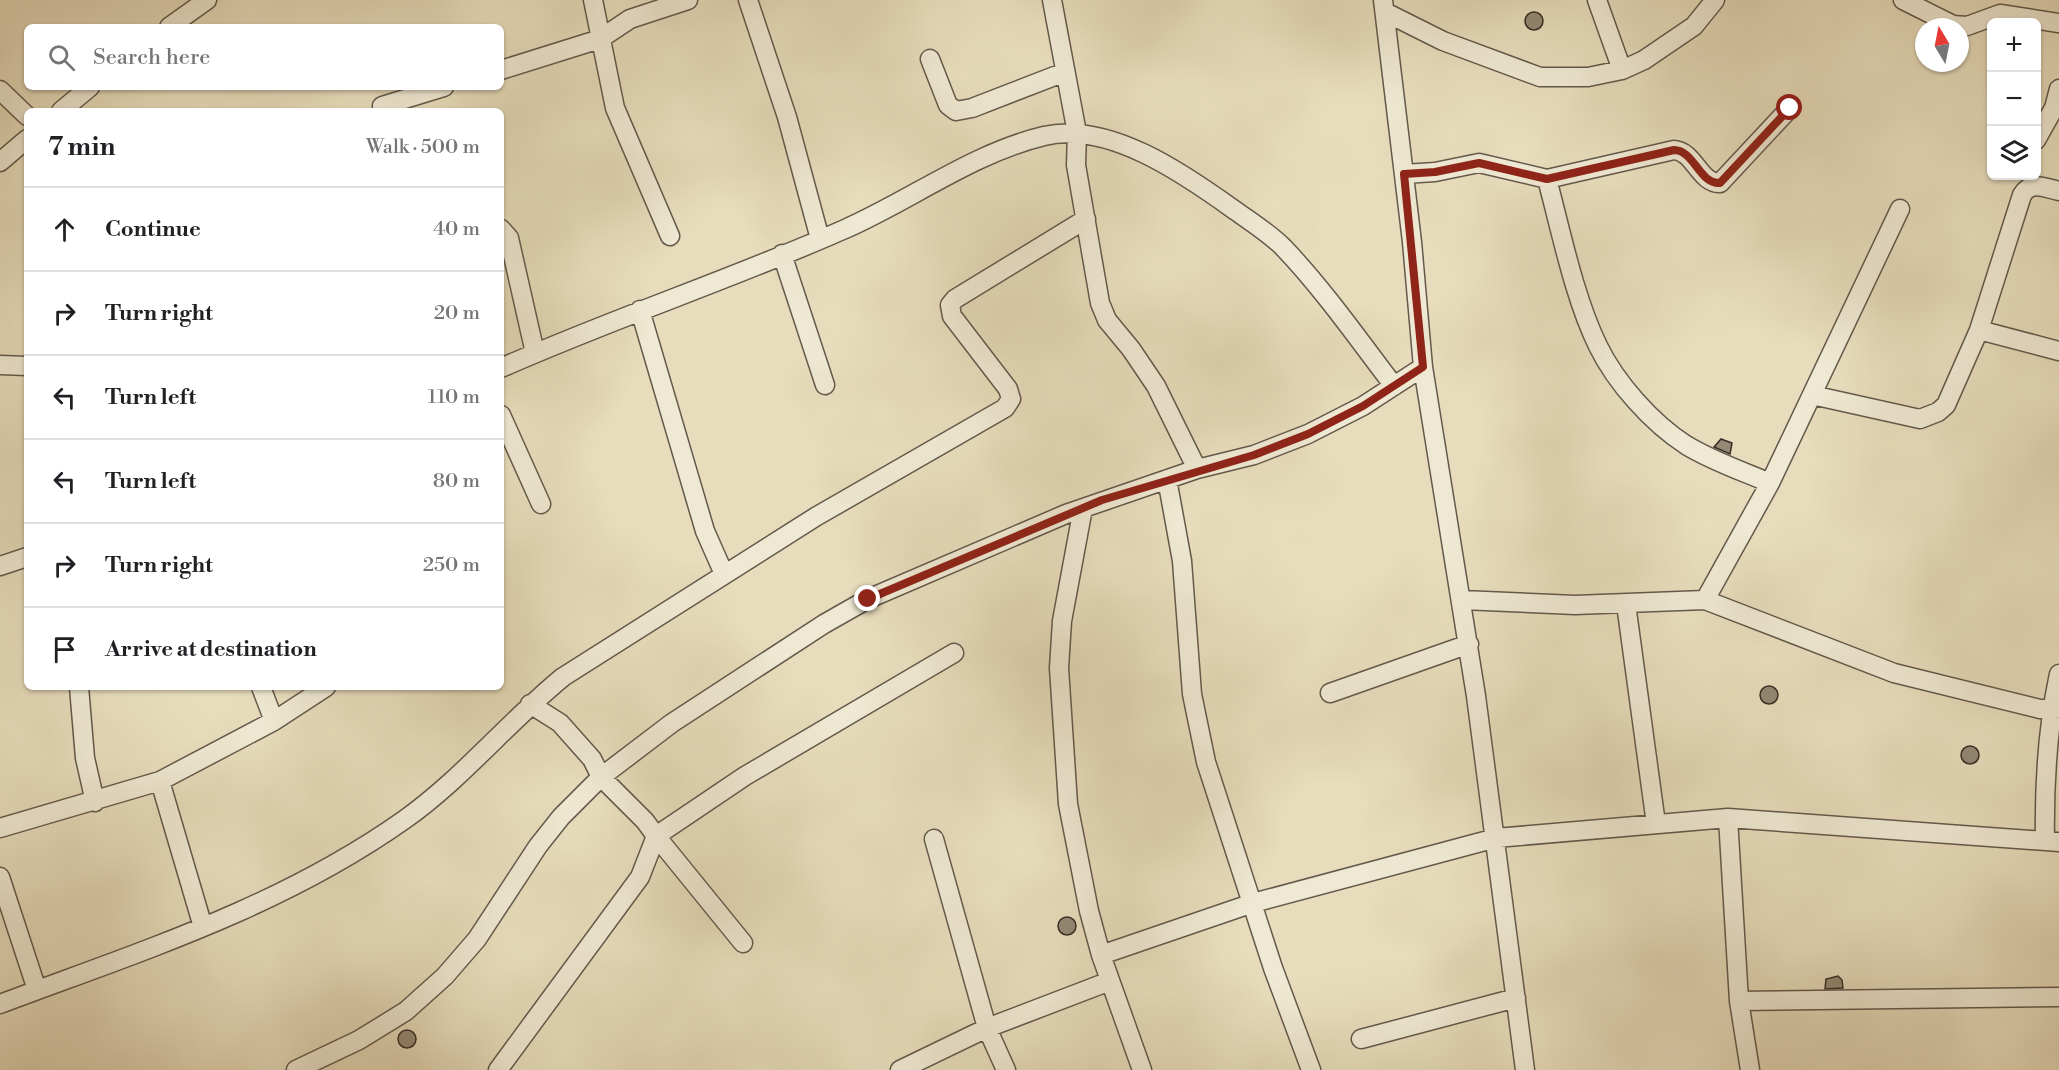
<!DOCTYPE html>
<html lang="en">
<head>
<meta charset="utf-8">
<style>
  :root { --surface:#fff; --page:#f6f6f6; --text:#202124; --muted:#757577; --line:#e0e0e0 }
  body { margin:0; font-family:"Libre Bodoni",serif; background:var(--page); color:var(--text) }
  .controls { position:absolute; right:18px; top:18px; display:grid; overflow:hidden; border-radius:9px; box-shadow:0 2px 4px #0004 }
  .controls button { width:54px; height:54px; display:grid; place-items:center; padding:0; border:0; border-bottom:2px solid var(--line); background:var(--surface); color:var(--text); font:30px sans-serif }
  .compass { position:absolute; left:1915px; top:18px; width:54px; height:54px; border-radius:50%; background:var(--surface); box-shadow:0 2px 4px #0004; rotate:350deg }
  .stop { position:absolute; width:18px; height:18px; margin:-14px; border:4px solid #8f2418; border-radius:50%; background:#fff }
  .stop.end { background:#8f2418; border-color:#fff; box-shadow:0 2px 6px #0008 }
  .list { margin:0; padding:0; list-style:none }
  h2 { display:flex; justify-content:space-between; align-items:center; height:78px; margin:0; padding:0 24px; font-size:26px }
  h2 small { font-size:20px; font-weight:400; color:var(--muted) }
  .list li { display:grid; grid-template-columns:39px 1fr auto; gap:18px; align-items:center; box-sizing:border-box; height:84px; padding:0 24px; border-top:2px solid var(--line) }
  .list b { display:block; font-size:22px; white-space:nowrap }
  .list em { font-size:20px; font-style:normal; color:var(--muted) }
  .icon { flex:none; width:33px; height:33px; fill:none; stroke:currentColor; stroke-width:2; stroke-linecap:round; stroke-linejoin:round }
  .map { position:relative; flex:none; width:2059px; height:1070px; overflow:hidden }
  .search { position:absolute; background:var(--surface); box-shadow:0 2px 4px #0004; left:24px; top:24px; width:480px; height:66px; display:flex; align-items:center; gap:15px; box-sizing:border-box; padding:0 21px; border-radius:9px; color:var(--muted); font-size:22px }
  .panel { position:absolute; background:var(--surface); box-shadow:0 2px 4px #0004; left:24px; top:108px; width:480px; height:582px; border-radius:9px }
  .map>svg:first-child { display:block }
  .building { fill:#938974; stroke:#382d26; stroke-width:1.5 }
  .lines { fill:none; stroke-linecap:round; stroke-linejoin:round }
  .minor-casing { stroke:#64594c; stroke-width:21 }
  .minor { stroke:#efe9d3; stroke-width:18 }
  .route { stroke:#8f2418; stroke-width:8 }
</style>
</head>
<body>
<div class="map">
<svg width="2059" height="1070" viewBox="0 0 2059 1070">
  <rect width="100%" height="100%" fill="#e7ddbc"/>
  <filter id="stains"><feTurbulence type="fractalNoise" baseFrequency=".00333" numOctaves="4"/><feColorMatrix values="0 0 0 0 .2 0 0 0 0 .09 0 0 0 0 .02 0 0 0 .5 -.17"/></filter>
  <radialGradient id="worn" r=".72"><stop offset=".6" stop-color="#630" stop-opacity="0"/><stop offset="1" stop-color="#630" stop-opacity=".3"/></radialGradient>
  <path class="building" d="M1525 21a9 9 0 1 1 18 0a9 9 0 1 1-18 0Z
    M1721,439L1732,443L1730,454L1714,447Z
    M1760 695a9 9 0 1 1 18 0a9 9 0 1 1-18 0Z
    M1961 755a9 9 0 1 1 18 0a9 9 0 1 1-18 0Z
    M1058 926a9 9 0 1 1 18 0a9 9 0 1 1-18 0Z
    M1838,976L1842,980L1843,988L1825,989L1826,979Z
    M398 1039a9 9 0 1 1 18 0a9 9 0 1 1-18 0Z"/>
  <g class="lines">
    <defs>
      <path id="minor" d="M593,0L615,108L670,236
        M748,0L787,117L820,239
        M1052,0L1077,133L1076,165L1100,303L1107,320L1131,349L1156,386L1197,469
        M1383,0L1412,242L1423,367L1476,696L1525,1070
        M1597,0L1622,70
        M1903,0L1953,25L1967,26L2000,14L2059,23
        M1385,12L1443,41L1540,77H1588L1622,70L1644,60L1694,26L1715,0
        M169,27L207,0
        M930,59L948,105L956,111L972,108L1065,72
        M501,70L600,39L630,19L688,0
        M0,90L27,116
        M382,106L444,87
        M61,111L90,87
        M2036,140L2054,108L2059,89
        M0,162L27,139
        M1404,174L1435,172L1479,163L1547,179L1674,150C1694,151 1700,184 1720,183L1790,108
        M1547,179C1561,231 1574,297 1598,346C1616,383 1652,423 1686,445C1712,461 1742,471 1770,483
        M501,229L509,238L535,353
        M782,254L825,385
        M640,310L705,531L724,574
        M1979,330L2022,195C2031,180 2045,188 2059,191
        M0,365L27,366
        M501,368C614,318 732,279 845,229C911,200 973,153 1044,136C1108,121 1183,173 1233,209C1250,221 1269,233 1283,247C1324,290 1358,339 1394,386
        M1812,395L1920,419L1938,412L1946,405L1979,330L2059,351
        M501,415L541,504
        M1167,479L1182,561L1192,694L1206,762L1273,968L1311,1070
        M1083,508L1062,621L1059,668L1068,804L1089,911L1101,955L1142,1070
        M0,566L27,557
        M1462,600L1575,605L1705,600L1894,673L2040,709L2059,708
        M1705,600L1770,483L1900,209
        M1626,604L1656,824
        M79,687L85,758L95,802
        M1330,693L1469,644
        M274,721L326,687
        M160,781L203,927
        M1728,818L1739,1001L1750,1070
        M0,828L160,781L274,721L261,687
        M934,839L987,1028L1006,1070
        M2045,841C2044,784 2047,730 2059,674
        M0,877L37,990
        M743,943L656,836L745,776L954,653
        M1101,955L1253,903L1496,838L1728,818L2059,842
        M1739,1001L2059,997
        M0,1004C141,951 279,908 404,820C462,779 508,722 563,677L817,516L1005,408L1011,399L1008,389L952,316L950,305L955,299L1086,219
        M1361,1039L1516,998
        M296,1070L359,1040L406,1011L445,976L477,939L538,846L561,817L601,777L672,723L824,624L868,599L1066,514L1197,469L1254,455L1308,434L1363,406L1423,367
        M498,1070L640,877L656,836L645,821L601,777L592,759L560,723L530,704
        M900,1070L987,1028L1110,981"/>
    </defs>
    <use href="#minor" class="minor-casing"/>
    <use href="#minor" class="minor"/>
  </g>
  <g class="lines">
    <path class="route" d="M868,599L1102,500L1254,455L1308,434L1363,406L1423,367L1404,174L1435,172L1479,163L1547,179L1674,150C1694,150 1700,185 1720,183L1790,108"/>
  </g>
  <rect width="100%" height="100%" filter="url(#stains)"/>
  <rect width="100%" height="100%" fill="url(#worn)"/>
</svg>
<div class="controls">
<button>+</button>
<button>−</button>
<button><svg class="icon" aria-label="layers" viewBox="0 0 24 24"><path d="M12 4l9 5-9 5-9-5zM3 14l9 5 9-5"/></svg></button>
</div>
<svg class="compass" viewBox="-18 -18 36 36"><path d="M0-13l5 13h-10z" fill="#e53935"/><path d="M0 13l5-13h-10z" fill="#757577"/></svg>
<div class="stop" style="left:1790px;top:108px"></div>
<div class="stop end" style="left:868px;top:599px"></div>
<div class="search"><svg class="icon" aria-label="search" viewBox="0 0 24 24"><circle cx="10" cy="10" r="6"/><path d="M15 15l6 6"/></svg>Search here</div>
<section class="panel">
<h2>7 min<small>Walk · 500 m</small></h2>
<ul class="list">
<li><svg class="icon" aria-label="ahead" viewBox="0 0 24 24"><path d="M12 20V5M6 11l6-6 6 6"/></svg><div><b>Continue</b></div><em>40 m</em></li>
<li><svg class="icon" aria-label="right" viewBox="0 0 24 24"><path d="M7 20v-9h11M14 6l5 5-5 5"/></svg><div><b>Turn right</b></div><em>20 m</em></li>
<li><svg class="icon" aria-label="left" viewBox="0 0 24 24"><path d="M17 20v-9H6M10 6l-5 5 5 5"/></svg><div><b>Turn left</b></div><em>110 m</em></li>
<li><svg class="icon" aria-label="left" viewBox="0 0 24 24"><path d="M17 20v-9H6M10 6l-5 5 5 5"/></svg><div><b>Turn left</b></div><em>80 m</em></li>
<li><svg class="icon" aria-label="right" viewBox="0 0 24 24"><path d="M7 20v-9h11M14 6l5 5-5 5"/></svg><div><b>Turn right</b></div><em>250 m</em></li>
<li><svg class="icon" aria-label="arrive" viewBox="0 0 24 24"><path d="M6 21V4h12l-3 4 3 4H6"/></svg><div><b>Arrive at destination</b></div></li>
</ul>
</section>
</div>
</body>
</html>
